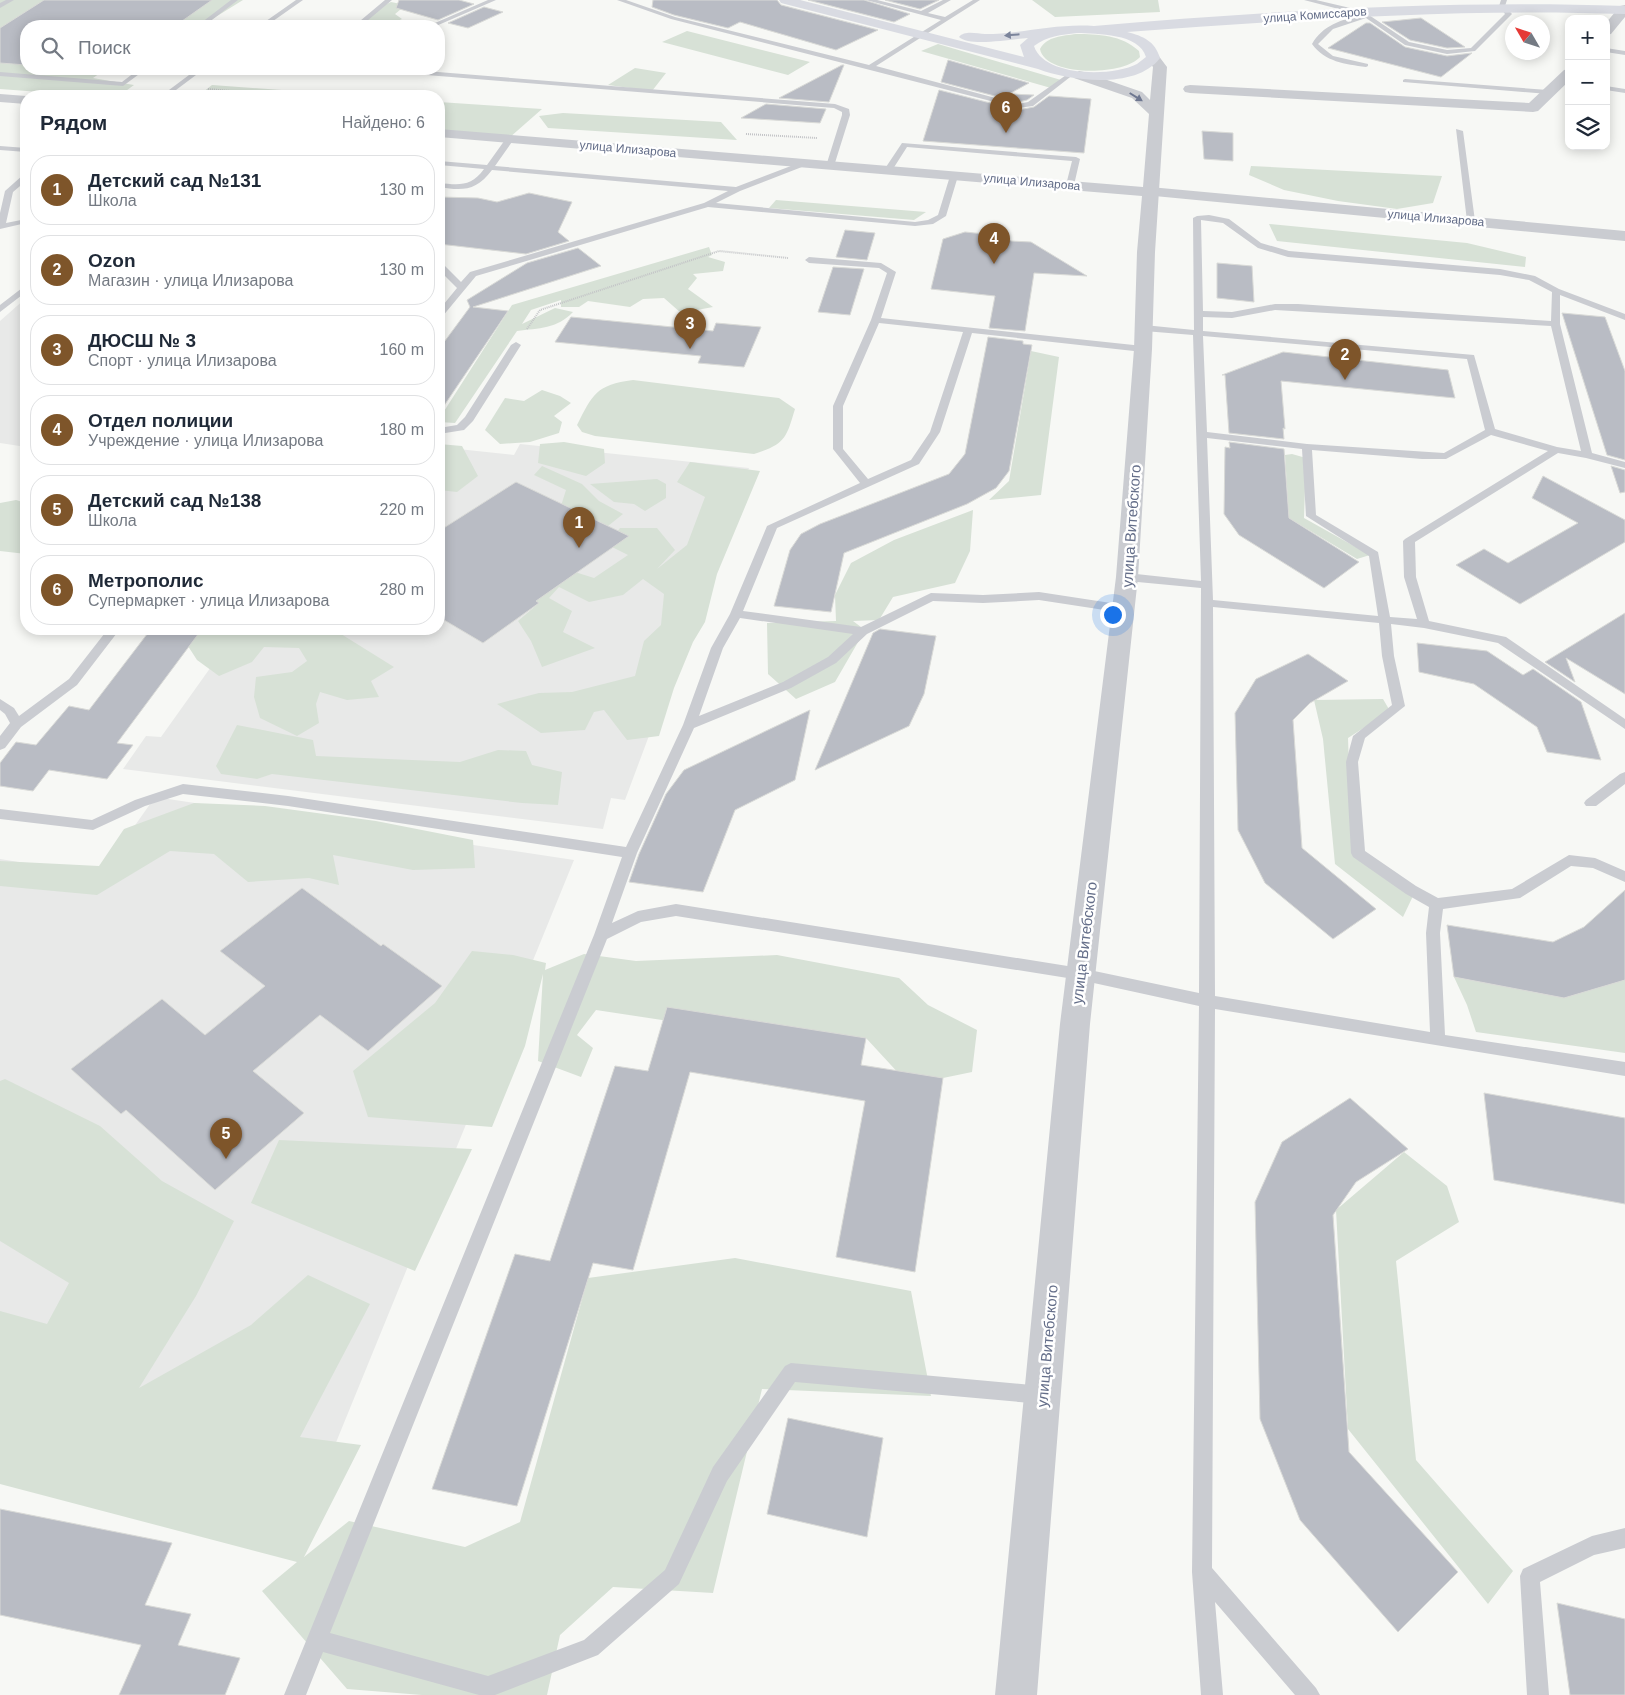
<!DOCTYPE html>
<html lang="ru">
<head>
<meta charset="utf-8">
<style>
  :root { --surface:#fff; --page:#f2f2f3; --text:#1f2937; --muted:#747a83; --line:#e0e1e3; --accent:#7e552a }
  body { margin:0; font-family:Helvetica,sans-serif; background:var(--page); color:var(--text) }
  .controls { position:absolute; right:15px; top:15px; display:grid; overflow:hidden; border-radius:10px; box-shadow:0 2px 12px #0003 }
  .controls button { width:45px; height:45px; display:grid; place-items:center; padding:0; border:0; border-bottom:1px solid var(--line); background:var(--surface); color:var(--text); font:25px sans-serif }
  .compass { position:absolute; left:1505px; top:15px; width:45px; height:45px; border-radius:50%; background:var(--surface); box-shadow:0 2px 12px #0003; rotate:309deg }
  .you { position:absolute; left:1112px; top:614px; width:18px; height:18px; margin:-12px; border:4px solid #fff; border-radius:50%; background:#1a73e8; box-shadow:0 0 0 8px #1a73e833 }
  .badge { display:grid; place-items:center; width:32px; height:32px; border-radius:50%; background:var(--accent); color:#fff; font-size:16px; font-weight:700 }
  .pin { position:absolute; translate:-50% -41px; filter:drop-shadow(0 1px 2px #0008) }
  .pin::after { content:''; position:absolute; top:26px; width:18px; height:15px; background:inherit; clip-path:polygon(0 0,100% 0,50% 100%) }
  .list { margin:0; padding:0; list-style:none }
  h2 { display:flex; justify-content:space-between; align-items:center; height:65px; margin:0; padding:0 20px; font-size:21px }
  h2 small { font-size:16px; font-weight:400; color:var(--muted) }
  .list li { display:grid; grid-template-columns:32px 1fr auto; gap:15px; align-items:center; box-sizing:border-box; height:70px; margin:0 10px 10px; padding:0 10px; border:1px solid var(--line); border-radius:20px }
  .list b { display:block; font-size:19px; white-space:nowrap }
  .list p { margin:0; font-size:16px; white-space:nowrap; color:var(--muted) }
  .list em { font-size:16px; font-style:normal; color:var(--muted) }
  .icon { flex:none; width:28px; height:28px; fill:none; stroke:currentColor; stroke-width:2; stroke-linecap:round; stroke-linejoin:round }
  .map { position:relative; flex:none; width:1625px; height:1695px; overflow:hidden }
  .search { position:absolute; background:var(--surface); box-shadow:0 2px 12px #0003; left:20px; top:20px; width:425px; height:55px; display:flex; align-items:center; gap:12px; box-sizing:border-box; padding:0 18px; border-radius:20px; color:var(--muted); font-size:19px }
  .panel { position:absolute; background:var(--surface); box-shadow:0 2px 12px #0003; left:20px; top:90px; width:425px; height:545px; border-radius:20px }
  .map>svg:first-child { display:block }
  .built { fill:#e8e9e8 }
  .green { fill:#d7e1d6 }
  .building { fill:#b9bcc4; stroke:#d9dad7 }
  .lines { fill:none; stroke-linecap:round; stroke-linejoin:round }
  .path { stroke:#c3c4c7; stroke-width:2; stroke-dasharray:1 1; stroke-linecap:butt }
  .service { fill:#caccd1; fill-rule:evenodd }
  .minor { fill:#caccd1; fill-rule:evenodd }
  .tertiary { fill:#caccd1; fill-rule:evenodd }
  .secondary { fill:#d9dbe2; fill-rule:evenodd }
  .oneway { fill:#7b849b }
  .oneway2 { fill:#6e7790 }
  .labels { text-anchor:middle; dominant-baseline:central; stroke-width:5; stroke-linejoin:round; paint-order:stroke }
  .far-street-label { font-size:12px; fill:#646e89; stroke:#fff }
  .street-label { font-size:15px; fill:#646e89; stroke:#fff }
</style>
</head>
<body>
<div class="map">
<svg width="1625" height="1695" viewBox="0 0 1625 1695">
  <rect width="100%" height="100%" fill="#f7f8f5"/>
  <path class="built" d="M26,298V447L0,443V321Z
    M520,444L749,468L625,800L611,798L603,829L123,769L146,736L161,737L238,629H439V447L514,455Z
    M155,797L574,860L308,1511L0,1444V859L100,875Z"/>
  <path class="green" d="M0,0H243L201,26H26V69H106L93,78L134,85L119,96H93L0,89Z
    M1032,0H1158L1160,12L1055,17Z
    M391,2L406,5L395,14L402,19L387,26H361L380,7Z
    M687,31L810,62L788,75L662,42Z
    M1076,34C1098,34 1122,35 1139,51L1140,57C1124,76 1045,77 1040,49C1047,36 1063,36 1076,34Z
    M938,44L1061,80L1051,88L921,51Z
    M635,68L666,73L652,91L608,85Z
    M212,85L365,96H198Z
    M439,102L542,109L509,138L439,132Z
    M563,113L721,122L737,140L548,128L539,116Z
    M1251,166L1442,176L1433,203L1397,209L1338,201L1284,190L1249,175Z
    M776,200L926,212L914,220L769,208Z
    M1269,224L1467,243L1526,257L1525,267L1277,241Z
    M709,247L712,255L708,257L725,262L723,271L693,274L697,278L688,289L713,307L681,313L664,298L643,299L630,307L588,301L579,307H561V300L531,310L522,324L555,308L573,312C557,329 539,328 517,331L455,423L439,422V419L512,305Z
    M1031,351L1059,357L1041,495L989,500L1009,481Z
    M633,380L779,398L795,409C786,439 785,444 754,454L595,436L582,432L577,425C593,394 596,385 633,380Z
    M542,390L560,396L571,403L554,416L562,422L559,433L530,442L500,444L485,430L505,398L524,401Z
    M564,442L604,449L605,463L586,476L538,463L540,444Z
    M439,444L462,446L478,476L457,492L439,490Z
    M1292,454L1306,458L1304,518L1370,555L1357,559L1289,518L1285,455Z
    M690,462L760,471L717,574L705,622L693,642L674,688L659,736L627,740L604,710L594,712L585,730L541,733L497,704L539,693L572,692L635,676L644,641L661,625L664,594L643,579L623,595L589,602L559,587L549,598L572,611L563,632L595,648L542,667L531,641L518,621L539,603L506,585L575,572L594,578L628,555L612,547L628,536L618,531L620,528H657L675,550L657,569L687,545L705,497L677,482Z
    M542,466L582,484L599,501L623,514L608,526L589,516L571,521L560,509L566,490L534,475Z
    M657,479L666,484V498L645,511L634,504L614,502L590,484Z
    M16,500L26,503V554L0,551V503Z
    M973,510L970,551L955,583L893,597L879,620L853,621L865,630L835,682L796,699L768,674L767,623L836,621L835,595L851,563L894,540Z
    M193,629H333L394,667L371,681L379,697L347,700L320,692L316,704L319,723L297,736L260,718L254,697L256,677L292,672L307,661L299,648L264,647L252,662L219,676L197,660L186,643Z
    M1383,699L1390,711L1348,738L1352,848L1413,896L1403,917L1335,864L1323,739L1314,700Z
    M237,725L313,740L316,756L460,762L498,750L526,751L532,765L562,772L558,805L522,803L272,774L257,779L221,774L216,766Z
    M194,803L265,806L376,821L473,840L475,868L413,870L333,855L339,885L309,878L248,882L214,854L170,851L97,895L0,886V861L99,866L124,829Z
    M472,951L513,955L546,963L545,970L584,954L636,961L777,955L899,978L928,1005L977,1030L972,1072L943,1078L902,1077L866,1038L662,1020L596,1010L577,1035L593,1048L581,1077L538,1061L543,974L525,1046L492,1127L368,1117L353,1071L435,1003Z
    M1454,977L1564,998L1625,980V1053L1476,1032L1467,1005Z
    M5,1079L100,1126L162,1181L234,1221L196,1296L139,1388L251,1325L308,1275L370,1304L300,1437L361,1445L304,1557L349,1521L465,1547L520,1522L588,1278L735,1258L911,1291L931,1396L762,1389L713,1593L613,1587L560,1635L547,1695H422L347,1689L262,1591L297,1562L0,1484V1311L47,1324L69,1283L0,1241V1081Z
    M279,1140L472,1149L415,1271L251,1203Z
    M1404,1152L1447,1186L1459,1222L1396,1261L1416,1460L1513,1571L1488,1604L1348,1429L1336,1210Z"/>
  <path class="building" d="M44,0H212L175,26H26V65L0,63V28Z
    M399,0H459L474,4L438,20L396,8Z
    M653,0H777L781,5L878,30L836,50L740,22L728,28L674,15L652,7Z
    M808,0H864L910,14L894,22Z
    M885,0H939L920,9Z
    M484,7L503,12L468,28L448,23Z
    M1421,18L1465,47L1447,48L1410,40L1382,22Z
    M1366,23H1370L1405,47L1447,56L1472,53L1441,77L1328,48Z
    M948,60L1029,83L1009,94L1034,95L1027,100L1018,102L941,82Z
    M842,65H844L829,102L779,98Z
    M939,90L1018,110L1034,107L1049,96L1091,99L1084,153L923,141Z
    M766,104L826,109L820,123L741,118Z
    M1202,131L1233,133V161L1204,159Z
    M529,193L572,202L558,232L569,241L526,254L439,244V197L478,198L497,202Z
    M845,230L875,233L867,260L836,257Z
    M965,232L1004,236L1011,241L1031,242L1087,276L1034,273L1025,331L989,328L995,296L931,289L943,239Z
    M578,248L601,266L473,307L508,311L439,413V349L470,307L467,300L527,263Z
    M1217,263L1252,266L1254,302L1217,298Z
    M833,267L864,269L850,315L818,312Z
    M1562,313L1605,317L1625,371V460L1607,455Z
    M571,317L713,331L716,323L761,327L744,367L698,363L701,356L555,342Z
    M988,337L1023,341V344L1032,345L1009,471L996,488L967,504L844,553L831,612L774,606L790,550L801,534L820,524L949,474L965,454Z
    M1283,352L1448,370L1455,398L1281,381L1285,429L1283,428L1284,439L1229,433L1225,375H1222Z
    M1229,442L1284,449L1289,518L1359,562L1324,588L1239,535L1224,514L1225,447L1230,448Z
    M1611,466L1625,470V492L1620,493Z
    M1543,476L1625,520V542L1520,604L1456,565L1484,549L1508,563L1578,523L1532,498Z
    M516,482L629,536L536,601L539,603L483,643L439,617V531Z
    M1625,613V694L1566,658L1575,682L1545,662Z
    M151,629H202L117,743L133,745L107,779L49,770L33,791L0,786V763L16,742L36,745L69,706L89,710Z
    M880,629L936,636L924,694L909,726L815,770L873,633Z
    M1417,643L1487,651L1523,675L1533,669L1581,702L1601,760L1547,752L1537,727L1474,684L1419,672Z
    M1308,654L1348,681L1310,703L1293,720L1302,848L1376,909L1333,939L1265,883L1238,830L1235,713L1256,679Z
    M810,710L795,780L735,810L703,892L629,882L639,854L666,794L684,770Z
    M302,888L381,946L383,944L442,986L368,1051L320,1015L253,1071L304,1113L215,1190L126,1110L121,1114L71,1069L162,999L205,1035L265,986L220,951Z
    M1625,890V980L1564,998L1454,977L1447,925L1553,942L1584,927Z
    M667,1007L866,1038L861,1065L943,1078L915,1272L836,1257L865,1101L690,1072L633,1270L593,1263L517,1506L432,1489L515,1254L550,1261L615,1066L648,1071Z
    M1484,1093L1625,1118V1204L1494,1180Z
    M1350,1098L1408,1149L1356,1182L1333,1215L1349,1452L1458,1572L1398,1632L1300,1520L1260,1419L1255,1202L1282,1142Z
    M788,1418L883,1438L867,1537L767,1514Z
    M0,1509L172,1543L145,1605L191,1614L178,1645L240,1658L225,1695H119L141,1645L0,1615Z
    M1557,1603L1625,1619V1695H1570Z"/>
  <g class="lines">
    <path class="path" d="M208,89L287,96
      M746,134L817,138
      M527,329L540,310L719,251L788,258"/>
    <path class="service" d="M6,0H14L0,8V3Z
      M231,0H238L204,26H197Z
      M296,0H303L266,26H259Z
      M385,0H392L361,26H354Z
      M488,0H496L436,26H428Z
      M617,0H626L675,17L869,65L941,20L866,0H877L921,11L943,0H951L928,13L945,17L973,0H980L876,66L1018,104L1028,102L1069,73L1074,74L1033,106L1018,108L671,19Z
      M1304,0H1316L1363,11L1409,42L1447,50L1471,48L1505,14L1499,6L1501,0H1507L1505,6L1512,14L1475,51L1447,54L1405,45L1366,18L1333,29L1318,44L1333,56L1368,64V66L1366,67C1345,64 1325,62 1312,44C1323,25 1341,20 1362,15Z
      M1606,48L1625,51V55L1606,52Z
      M139,69H146L123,86L0,76V72L122,82Z
      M197,69H204L168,96H161Z
      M374,69H400L835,104L849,109L850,115L834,166L830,168L826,166L842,115V112L834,108L377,71Z
      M1405,79L1548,90L1552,92L1548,94L1403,82V80Z
      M1606,86L1625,89V93L1606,90Z
      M1456,129L1463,131L1475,221L1471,223L1467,221Z
      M507,137L514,139L495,166L736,187L804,161L808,163L807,165L740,191L716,203L915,222L928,220L938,215L950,176L954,174L958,176L946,216L933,224L915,226L708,207L476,276L442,317L439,318V310L457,288L439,270V262L442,263L461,282L470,272L704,203L728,191L492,170C476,191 463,191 439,187V183C459,185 471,187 484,169L439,165V161L487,165Z
      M902,143L1076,157L1080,159L1074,185L1070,187L1066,185L1072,161L907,147L891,172H885L884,170Z
      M0,146L26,148V152L0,150Z
      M23,175H26V181L13,192L6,223L26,219V223L0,229V213L5,191Z
      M1209,215L1229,219L1261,243L1289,251L1500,269L1535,276L1559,289L1625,314V320L1560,295V324L1592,453L1625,462V468L1586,458L1558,453L1415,542L1416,577L1429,621L1506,637L1625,719V729L1498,643L1424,628L1391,624L1394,656L1405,706L1365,738L1358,762L1365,851L1416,886L1438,898L1512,889L1569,855L1595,858L1625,871V882L1593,868L1571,866L1520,898L1443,909L1440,933L1445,1035L1625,1062V1076L1215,1009L1212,1568L1316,1688L1320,1695H1295L1215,1602L1223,1695H1201L1192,1572L1199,1006L1080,980L676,916L641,922L607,939L330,1633L488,1676L584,1640L665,1570L713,1467L785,1366L791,1363L1042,1386L1049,1388L1051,1395L1049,1402L1042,1404L795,1382L727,1481L679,1584L598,1655L495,1695H479L323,1652L306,1695H284L594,935L622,857L288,806L183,794L145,806L93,830L0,819V809L92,820L135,800L183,784L288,796L626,847L683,725L711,648L730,614L767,526L860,483L833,449V406L871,320L887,273L879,268L809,263L805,260L809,257L881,263L896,272L881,318L1143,346L1148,349L1143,352L972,333L940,432L919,464L777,528L743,611L861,627L931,593L983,595L1039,592L1124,605L1130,609L1124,613L1039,600L983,603L933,601L867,634L836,663L791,688L694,728L637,853L612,923L638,911L676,904L1080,968L1199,993L1201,588L1127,581L1121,577L1127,573L1201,581L1193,335L1144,331L1139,328L1144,325L1194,330L1193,218L1197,216ZM1201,220L1223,223L1258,248L1288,257L1500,275L1529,280L1552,292L1551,321L1298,304H1275L1232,312L1203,311ZM1275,310L1551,326L1581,451L1557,447L1495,429L1474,355L1203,331V317L1232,318ZM879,323L963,332L930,432L911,460L868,479L843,449V406ZM1203,336L1467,359L1485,430L1444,453L1307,444L1207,432ZM1491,435L1548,451L1405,539L1403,541L1404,577L1417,619L1390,617L1378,552L1316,515L1312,450L1422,459H1446ZM1207,438L1302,449L1306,516L1369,556L1378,616L1213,600ZM1213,607L1379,623L1382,656L1392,705L1353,736L1346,762L1351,853L1353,857L1406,894L1429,907L1426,933L1430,1032L1215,996ZM740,618L853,634L828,657L783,682L699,716L723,648Z
      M26,285V292L0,312V305Z
      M516,342L521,345L473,421L464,430L439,434V428L457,425L465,417L511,345Z
      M108,629H120L77,685L21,727L5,748L0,750V736L10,723L5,714L0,710V699L14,708L19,716L69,679Z
      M1625,772V784L1596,806H1586L1584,803L1586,800L1620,774Z
      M1625,1528V1548L1594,1555L1540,1582L1549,1695H1527L1520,1576L1523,1569L1592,1536Z"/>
    <path class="minor" d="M1625,5V17L1611,34L1606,35V23L1620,6Z
      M1569,69V81L1538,111L1533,112L1190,93L1185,92L1183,89L1185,86L1190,85L1529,103L1564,70Z
      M1150,187L1625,231V241L1144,195L1142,192L1144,189Z"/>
    <path class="tertiary" d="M1153,54L1158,55L1167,67L1155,252L1152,349L1138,577L1090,1024L1037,1695H995L1060,1024L1116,577L1134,349L1137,252L1142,196L439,137V129L1143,187L1149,114L1132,98L1074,78L1072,75L1079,71L1084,72L1142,92L1150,100L1153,67L1146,58Z
      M0,94L26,96H28H26V104L0,102Z"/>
    <path class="secondary" d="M779,0H800L1024,57L1020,45L1028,38C1013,39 969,47 959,37C965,30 977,34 985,34C1022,34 1057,23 1094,26C1270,11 1448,0 1625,6V14C1458,8 1293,20 1127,32C1143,36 1155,41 1160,58C1136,90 1070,81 1038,69L781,3ZM1077,33C1097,34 1139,33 1146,57C1143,59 1140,62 1137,64C1112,77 1044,77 1034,46C1047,36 1061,35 1077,33Z"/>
  </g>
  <defs><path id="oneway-solid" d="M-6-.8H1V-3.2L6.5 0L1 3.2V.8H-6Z" transform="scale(1.25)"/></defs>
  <use class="oneway" href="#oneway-solid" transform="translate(1012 35) rotate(175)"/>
  <use class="oneway2" href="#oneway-solid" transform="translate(1136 97) rotate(32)"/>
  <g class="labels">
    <g class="far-street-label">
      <text transform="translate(1315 15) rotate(-4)">улица Комиссаров</text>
      <text transform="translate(628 149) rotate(5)">улица Илизарова</text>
      <text transform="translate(1032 182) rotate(5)">улица Илизарова</text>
      <text transform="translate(1436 218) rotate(5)">улица Илизарова</text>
    </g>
    <g class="street-label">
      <text transform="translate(1131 526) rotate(-86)">улица Витебского</text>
      <text transform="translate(1084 943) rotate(-83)">улица Витебского</text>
      <text transform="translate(1047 1346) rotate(-85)">улица Витебского</text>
    </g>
  </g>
</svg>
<div class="controls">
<button>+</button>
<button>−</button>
<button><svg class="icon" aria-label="layers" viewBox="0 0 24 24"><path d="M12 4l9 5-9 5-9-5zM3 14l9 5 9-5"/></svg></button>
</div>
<svg class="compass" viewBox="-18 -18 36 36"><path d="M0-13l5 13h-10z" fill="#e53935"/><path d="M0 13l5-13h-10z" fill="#747a83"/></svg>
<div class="you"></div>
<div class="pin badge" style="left:579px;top:548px">1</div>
<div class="pin badge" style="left:1345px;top:380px">2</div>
<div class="pin badge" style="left:690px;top:349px">3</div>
<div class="pin badge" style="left:994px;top:264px">4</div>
<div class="pin badge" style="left:226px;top:1159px">5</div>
<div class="pin badge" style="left:1006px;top:133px">6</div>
<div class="search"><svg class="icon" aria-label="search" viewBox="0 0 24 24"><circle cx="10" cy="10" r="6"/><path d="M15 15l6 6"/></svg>Поиск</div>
<section class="panel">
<h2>Рядом<small>Найдено: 6</small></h2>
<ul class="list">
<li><span class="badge">1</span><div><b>Детский сад №131</b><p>Школа</p></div><em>130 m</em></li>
<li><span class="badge">2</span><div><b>Ozon</b><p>Магазин · улица Илизарова</p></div><em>130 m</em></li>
<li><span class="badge">3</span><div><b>ДЮСШ № 3</b><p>Спорт · улица Илизарова</p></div><em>160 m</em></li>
<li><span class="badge">4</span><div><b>Отдел полиции</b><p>Учреждение · улица Илизарова</p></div><em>180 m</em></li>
<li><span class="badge">5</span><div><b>Детский сад №138</b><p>Школа</p></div><em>220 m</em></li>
<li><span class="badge">6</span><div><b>Метрополис</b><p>Супермаркет · улица Илизарова</p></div><em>280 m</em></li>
</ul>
</section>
</div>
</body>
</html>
